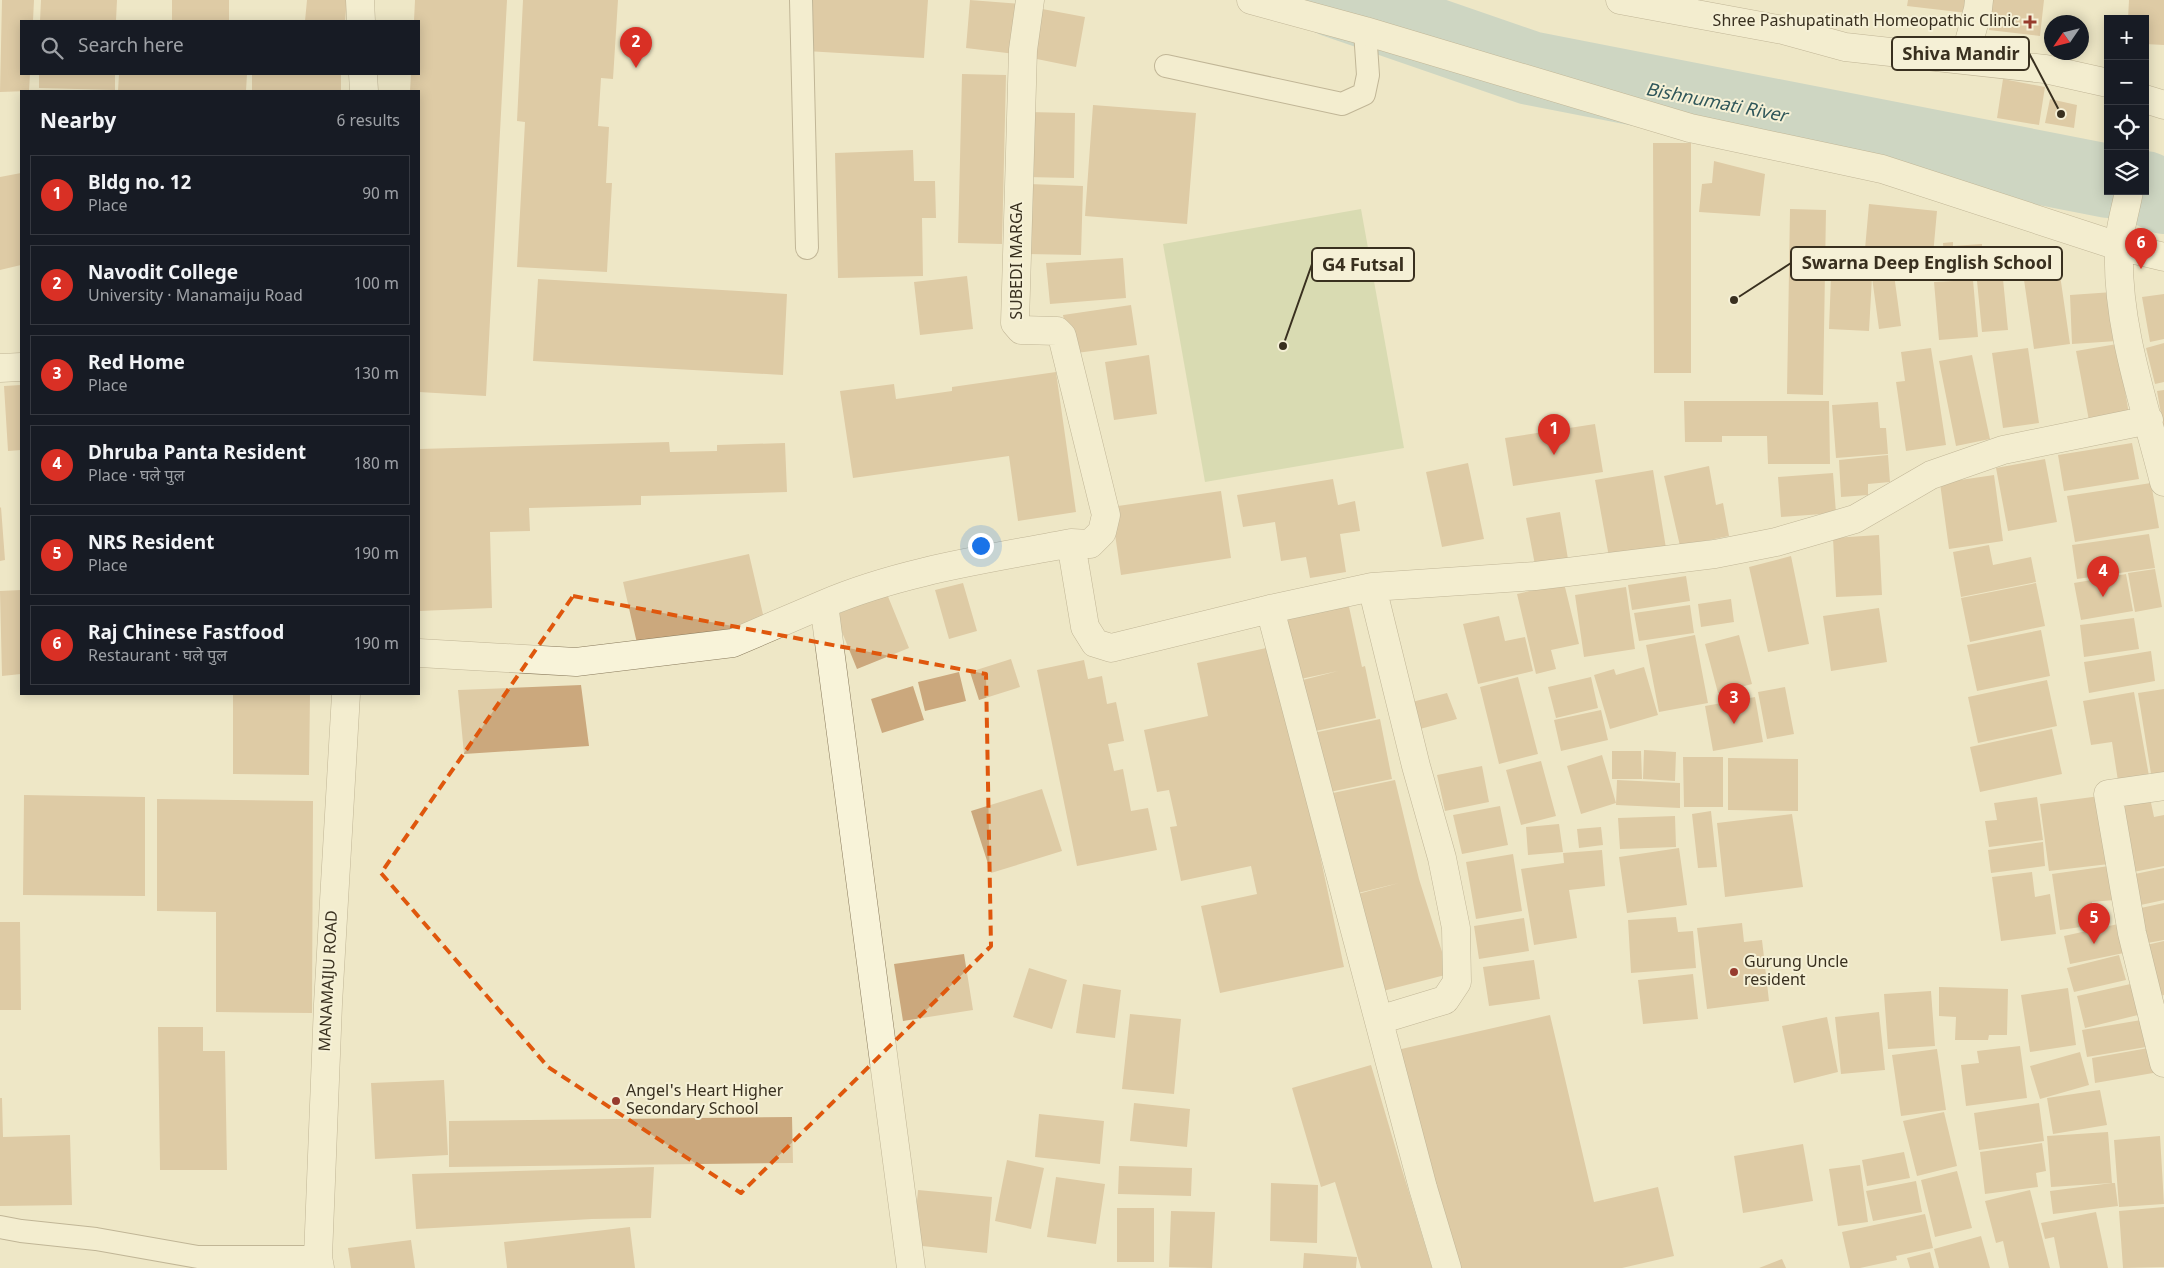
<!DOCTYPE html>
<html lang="en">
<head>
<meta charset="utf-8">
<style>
  :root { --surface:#171b24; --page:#20242c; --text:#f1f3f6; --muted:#9ea1a6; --line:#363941; --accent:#d93025 }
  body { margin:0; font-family:Georgia,"Noto Sans Devanagari",serif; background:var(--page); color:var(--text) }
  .controls { position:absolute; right:15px; top:15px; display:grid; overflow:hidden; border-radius:0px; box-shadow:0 2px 12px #0003 }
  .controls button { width:45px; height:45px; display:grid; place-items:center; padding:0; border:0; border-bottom:1px solid var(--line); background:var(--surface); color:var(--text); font:25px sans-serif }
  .compass { position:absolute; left:2044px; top:15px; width:45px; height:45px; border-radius:50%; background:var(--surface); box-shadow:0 2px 12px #0003; rotate:235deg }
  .you { position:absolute; left:980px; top:545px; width:18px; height:18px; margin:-12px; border:4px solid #fff; border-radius:50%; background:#1a73e8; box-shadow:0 0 0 8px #1a73e833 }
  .badge { display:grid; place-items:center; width:32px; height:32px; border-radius:50%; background:var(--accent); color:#fff; font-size:16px; font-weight:700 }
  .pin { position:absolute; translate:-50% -41px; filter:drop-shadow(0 1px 2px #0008) }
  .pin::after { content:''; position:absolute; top:26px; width:18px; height:15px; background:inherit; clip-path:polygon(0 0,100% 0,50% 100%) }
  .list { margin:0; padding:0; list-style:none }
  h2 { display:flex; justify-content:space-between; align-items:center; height:65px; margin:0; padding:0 20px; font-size:21px }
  h2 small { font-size:16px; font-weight:400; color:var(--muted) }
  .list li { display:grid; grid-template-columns:32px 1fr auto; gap:15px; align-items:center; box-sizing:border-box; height:80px; margin:0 10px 10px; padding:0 10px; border:1px solid var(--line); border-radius:0px }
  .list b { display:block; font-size:19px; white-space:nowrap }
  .list p { margin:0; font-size:16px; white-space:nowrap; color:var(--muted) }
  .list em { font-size:16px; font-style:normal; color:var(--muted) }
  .icon { flex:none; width:28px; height:28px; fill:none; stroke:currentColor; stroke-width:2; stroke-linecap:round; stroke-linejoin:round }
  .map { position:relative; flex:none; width:2164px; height:1268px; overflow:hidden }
  .search { position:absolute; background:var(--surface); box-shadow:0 2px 12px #0003; left:20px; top:20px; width:400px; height:55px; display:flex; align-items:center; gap:12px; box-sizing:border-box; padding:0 18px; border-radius:0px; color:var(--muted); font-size:19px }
  .panel { position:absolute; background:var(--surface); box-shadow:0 2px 12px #0003; left:20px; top:90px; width:400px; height:605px; border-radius:0px }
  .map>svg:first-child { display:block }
  .green { fill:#bfcc9a }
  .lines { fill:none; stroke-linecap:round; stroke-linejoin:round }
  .river { stroke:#a7c1bd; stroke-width:74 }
  .building { fill:#cba87d }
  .service-casing { stroke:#897a5c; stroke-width:24 }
  .minor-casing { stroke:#897a5c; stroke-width:29 }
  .service { stroke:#f8f3d9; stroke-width:22 }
  .minor { stroke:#f8f3d9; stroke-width:28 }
  .marked { fill:none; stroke:#df570d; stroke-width:4; stroke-dasharray:10 6; stroke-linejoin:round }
  .poi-dot { fill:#973b2d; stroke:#f5f0d6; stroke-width:2 }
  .labels { text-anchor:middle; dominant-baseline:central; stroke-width:4; stroke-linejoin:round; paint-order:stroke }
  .poi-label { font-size:16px; fill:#39301f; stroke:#f5f0d6; text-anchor:start }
  .street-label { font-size:16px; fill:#39301f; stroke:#f5f0d6 }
  .water-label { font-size:18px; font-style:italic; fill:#2f5659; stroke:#f5f0d6 }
  .leader { fill:none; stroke:#39301f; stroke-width:2 }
  .callout-dot { fill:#39301f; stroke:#f5f0d6; stroke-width:2 }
  .callout { fill:#f5f0d6; stroke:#39301f; stroke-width:2 }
  .callout-label { font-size:18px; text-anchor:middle; font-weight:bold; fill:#39301f }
</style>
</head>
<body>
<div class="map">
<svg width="2164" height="1268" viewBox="0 0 2164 1268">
  <rect width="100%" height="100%" fill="#eee7c6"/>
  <path class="green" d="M1361,209L1404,448L1205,482L1163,244Z"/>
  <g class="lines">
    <path class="river" d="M1333,0L1530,68L2108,181
      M2145,188L2164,197"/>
  </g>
  <path class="building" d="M2,0H34L33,21H21V74H30L29,91L0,92Z
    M41,0H117L116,21H40Z
    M172,0H229V21H172Z
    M307,0H347L345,21H305Z
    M415,0H507L486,396L419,392V91H410L411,74H419V21H414Z
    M523,0H618L613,79L601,78L598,126L609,127L606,183H612L607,272L517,267L525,122L517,121Z
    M808,0H928L924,58L806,51Z
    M970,0L1020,4L1015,54L966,48Z
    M1908,0H1968L1967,13L1907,6Z
    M1993,0H2044L2040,36L1989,30Z
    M2129,0H2164V45L2145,44V19H2128Z
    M1037,8L1085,17L1076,67L1027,57Z
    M39,74H115V90L39,88Z
    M119,74H247L246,91H118Z
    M252,74H341V91H252Z
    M962,74L1006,75L1002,244L958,243Z
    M2003,79L2045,87L2039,125L1997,118Z
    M2050,99L2077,105L2074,128L2045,123Z
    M1093,105L1196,113L1187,224L1085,216Z
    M1028,112L1075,113L1074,178L1026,177Z
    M1653,143H1691V373H1654Z
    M913,150L914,181H935L936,218H922L923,276L838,278L835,153Z
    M1714,161L1765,174L1760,216L1699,212L1702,184L1712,183Z
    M21,173V265L0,270V177Z
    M1029,184L1083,186L1081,255L1027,254Z
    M1869,204L1937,211L1933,255L1865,249Z
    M1790,209L1826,210L1823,395L1787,394Z
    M1953,242V246L1982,244V249L1993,248L1996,274L1945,278L1943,243Z
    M1123,258L1126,298L1050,304L1046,263Z
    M1893,267L1901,326L1879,329L1871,270Z
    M2059,268L2070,344L2034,349L2023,273Z
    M967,276L973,329L920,335L914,282Z
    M1831,276L1872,277L1869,331L1829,329Z
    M538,279L787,294L783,375L533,361Z
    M2003,279L2008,330L1982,332L1977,281Z
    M1973,280L1978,337L1939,340L1934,282Z
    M2113,292L2117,341L2072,344L2070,295Z
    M2164,294V339L2150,342L2142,297Z
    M1131,305L1137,345L1069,354L1063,315Z
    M2164,343V382L2155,384L2146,348Z
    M2117,344L2130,420L2090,426L2076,351Z
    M1931,348L1946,445L1906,451L1896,382L1905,381L1901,352Z
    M2028,348L2039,423L2003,428L1992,353Z
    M1149,355L1157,414L1114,420L1105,362Z
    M1972,355L1990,439L1956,446L1939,361Z
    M1056,372L1076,512L1018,521L1009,456L853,478L840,391L894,384L896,399L952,391V387Z
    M21,385V450L8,451L4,386Z
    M2164,390V425H2163L2157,391Z
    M1684,401H1829L1830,464H1768L1767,436H1722V442H1685Z
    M1878,402L1880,428H1886L1888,454L1836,458L1832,405Z
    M1595,424L1603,472L1513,486L1505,438Z
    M669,442L670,452L717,451V445L785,443L787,492L641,496V505L529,508L530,531L490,532L492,608L419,611V449Z
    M2132,443L2139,479L2064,491L2058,455Z
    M1888,455L1890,482L1868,484V495L1841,497L1839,460Z
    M2045,459L2057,522L2008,531L1996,468Z
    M1468,463L1484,539L1442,547L1426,472Z
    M1709,466L1716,505L1723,503L1729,536L1680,546L1664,476Z
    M1653,470L1666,548L1609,557L1595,480Z
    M1833,473L1836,513L1781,517L1778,477Z
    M1994,475L2003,541L1949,549L1940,483Z
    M1333,479L1338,505L1355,501L1360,531L1340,534L1346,572L1310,578L1306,557L1281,561L1275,522L1243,527L1237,495Z
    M2151,483L2159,528L2075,542L2067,496Z
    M1221,491L1231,558L1121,575L1111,507Z
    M1,507L5,560L0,561V508Z
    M1560,512L1568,559L1535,565L1526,518Z
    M2149,534L2155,568L2077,579L2072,545Z
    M1879,535L1882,595L1836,597L1833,538Z
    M1989,545L1993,565L2031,557L2036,582L1961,597L1953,552Z
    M749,554L765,623L639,652L623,582Z
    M1791,556L1809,644L1768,652L1749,567Z
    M2155,569L2162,607L2135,612L2128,573Z
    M2126,574L2133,611L2081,620L2074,583Z
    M1686,576L1690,601L1632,610L1628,585Z
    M963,583L977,631L949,639L935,590Z
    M1564,583L1579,644L1551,650L1556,669L1536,674L1517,594Z
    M2036,583L2045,626L1970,642L1961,598Z
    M1626,587L1635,649L1584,657L1575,595Z
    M21,590V674L2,676L0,591Z
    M887,594L909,648L857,669L835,615Z
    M1731,599L1734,622L1701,627L1698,604Z
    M1348,602L1362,667L1365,666L1376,718L1311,732L1299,681L1338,671L1296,680L1281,617Z
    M1690,605L1694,633L1639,641L1634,613Z
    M1879,608L1887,662L1831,671L1823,616Z
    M1499,616L1505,641L1525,637L1533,671L1478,684L1463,624Z
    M2134,618L2139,649L2084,657L2080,625Z
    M2041,630L2050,676L1977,691L1967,645Z
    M1695,635L1708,703L1659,712L1646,645Z
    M1739,635L1752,684L1718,693L1705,644Z
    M1275,646L1344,967L1220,993L1201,906L1257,894L1251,866L1181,881L1170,827L1177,826L1169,790L1157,792L1144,730L1208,716L1197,663Z
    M2151,651L2155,681L2089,693L2084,662Z
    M1011,659L1020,687L979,700L970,672Z
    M1084,660L1088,679L1102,676L1107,704L1116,702L1124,741L1108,744L1114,771L1123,769L1131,811L1148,808L1157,850L1077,866L1037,670Z
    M1644,667L1658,715L1610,729L1594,675L1614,669L1616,675Z
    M959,672L966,701L925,711L918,682Z
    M1518,677L1538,754L1499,764L1480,687Z
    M1591,677L1598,708L1556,718L1548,687Z
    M2047,680L2057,726L1978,743L1968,697Z
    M581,685L589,746L464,754L458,690Z
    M913,686L924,720L882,733L871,699Z
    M1785,687L1794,734L1767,739L1758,692Z
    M2164,689V779L2152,780L2138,693Z
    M2134,692L2149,776L2118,781L2112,742L2091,745L2083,701Z
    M1447,693L1457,719L1420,729L1408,703Z
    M233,694H310L309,775L233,774Z
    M1755,697L1763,742L1713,751L1705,706Z
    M1601,710L1608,740L1561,751L1554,720Z
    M1380,719L1392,779L1325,793L1313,733Z
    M2052,729L2062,774L1980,792L1970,747Z
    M1644,750L1676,752L1675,781L1643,779Z
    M1612,751H1641L1642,779H1612Z
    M1602,755L1616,803L1581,814L1567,766Z
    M1683,757H1723V807H1684Z
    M1728,758L1798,759V811L1728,810Z
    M1541,761L1556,816L1521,825L1506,770Z
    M1482,766L1489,802L1445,811L1437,775Z
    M1395,780L1419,879L1449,974L1383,991L1354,895L1399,883L1354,894L1328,794Z
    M1617,780L1680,783V808L1616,805Z
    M1042,789L1062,851L991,873L971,811Z
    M24,795L145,797V896L23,895Z
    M2100,796L2109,864L2049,871L2040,804Z
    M2037,797L2043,840L1989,847L1985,821L1997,820L1994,803Z
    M2150,798L2154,817L2164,815V866L2128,873L2114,806Z
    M157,799L313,801L312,1013L216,1012V912L157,911Z
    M1500,806L1508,845L1462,854L1453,815Z
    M1711,811L1717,867L1698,868L1692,814Z
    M1792,814L1803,887L1725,897L1717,823Z
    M1675,816L1676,847L1620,849L1618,818Z
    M1559,824L1563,852L1528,855L1526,827Z
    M1601,827L1603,845L1579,848L1577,829Z
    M2043,842L2045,866L1991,873L1988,850Z
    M1679,848L1687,905L1627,913L1619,857Z
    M1602,850L1605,886L1569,890L1577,938L1534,945L1521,869L1564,863L1563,853Z
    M1513,854L1522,911L1476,919L1466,862Z
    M2109,866L2114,900L2092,902L2095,925L2060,930L2052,874Z
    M2164,868V900L2136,906L2130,875Z
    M2032,872L2035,897L2050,894L2056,934L2001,941L1992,877Z
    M2164,903V940L2142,944L2136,909Z
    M1676,917L1678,932L1693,931L1696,968L1631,973L1628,920Z
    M1524,918L1529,951L1479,959L1474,926Z
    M0,922H20L21,1010H0Z
    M1742,923L1744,942L1762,940L1769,1001L1707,1009L1697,928Z
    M2118,924L2124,953L2070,964L2064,936Z
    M2164,941V995L2152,998L2142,946Z
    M964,954L973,1010L903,1021L894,964Z
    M2119,955L2126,980L2074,992L2067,968Z
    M1534,960L1540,999L1489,1006L1483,967Z
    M1029,968L1067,980L1052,1029L1013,1017Z
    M1693,974L1698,1019L1643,1024L1638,980Z
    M2135,983L2142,1014L2085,1028L2077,996Z
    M1083,984L1121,990L1115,1038L1076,1033Z
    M1939,987L2008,989L2007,1035H1989L1988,1040H1955L1956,1017L1939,1016Z
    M2068,988L2076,1045L2030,1052L2021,995Z
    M1931,991L1935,1046L1888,1049L1884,994Z
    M1879,1012L1885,1070L1841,1074L1835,1017Z
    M1130,1014L1181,1019L1174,1094L1122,1089Z
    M1550,1015L1594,1202L1658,1187L1674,1256L1622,1268H1448L1397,1050Z
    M1827,1017L1838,1072L1794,1083L1782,1026Z
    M2147,1019L2152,1046L2087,1057L2082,1030Z
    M158,1027H203V1051H225L227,1170H160Z
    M2020,1046L2027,1098L1966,1106L1961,1065L1979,1063L1977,1051Z
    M2154,1047L2159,1072L2095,1083L2092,1058Z
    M1937,1049L1946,1110L1901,1116L1892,1055Z
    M2080,1052L2089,1085L2040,1099L2030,1066Z
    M1371,1065L1400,1163L1432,1268H1361L1335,1182L1321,1187L1292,1088Z
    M444,1080L448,1155L375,1159L371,1083Z
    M2100,1090L2107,1125L2053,1134L2047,1098Z
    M0,1098H2L3,1137L70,1135L72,1205L0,1206Z
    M1134,1103L1190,1109L1187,1147L1130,1141Z
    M2039,1103L2044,1141L1979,1150L1974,1113Z
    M1944,1112L1957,1166L1917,1176L1903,1121Z
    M1039,1114L1104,1121L1100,1164L1035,1157Z
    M792,1117L793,1163L449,1167V1121Z
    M2108,1132L2112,1183L2051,1187L2047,1136Z
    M2160,1136L2164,1204L2119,1207L2114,1140Z
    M2042,1143L2046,1171L2036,1173L2038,1187L1985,1194L1980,1152Z
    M1803,1144L1813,1201L1743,1213L1734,1156Z
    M1904,1152L1910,1178L1867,1186L1862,1160Z
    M1007,1160L1044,1168L1031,1229L995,1221Z
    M1860,1165L1868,1222L1838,1226L1829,1169Z
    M1119,1166L1192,1168L1191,1196L1118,1194Z
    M654,1167L651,1218L592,1219L416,1229L412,1174Z
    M1957,1171L1972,1228L1935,1237L1921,1180Z
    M1056,1177L1105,1184L1096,1244L1047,1237Z
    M1916,1181L1922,1212L1873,1221L1866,1191Z
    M1271,1183L1318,1185L1317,1243L1270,1241Z
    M2112,1183H2115L2118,1206L2053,1214L2050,1191Z
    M918,1190L992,1197L987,1253L913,1245Z
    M2030,1190L2050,1268H2009L2003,1241L1996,1243L1985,1201Z
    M2164,1207V1267L2123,1268L2119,1211Z
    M1117,1208H1154V1262H1117Z
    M1171,1211L1215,1212L1212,1268L1169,1267Z
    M2096,1212L2108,1268H2060L2054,1237L2045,1239L2041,1223Z
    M1925,1214L1933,1248L1896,1256L1897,1260L1860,1268H1850L1842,1232Z
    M630,1227L635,1268H507L504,1242Z
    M1981,1236L1990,1268H1939L1934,1249Z
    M411,1240L415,1268H351L348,1248Z
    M1930,1252L1934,1268H1910L1907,1258Z
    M1304,1253L1357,1257L1356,1268H1303Z
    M1782,1259L1786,1268H1759Z"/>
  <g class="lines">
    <defs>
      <path id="service" d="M801,0L807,248
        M1166,66L1342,104L1364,94L1368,75L1365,31
        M0,1227L21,1231L96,1239L198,1257H318"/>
      <path id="minor" d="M360,0L361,21
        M1030,0L1023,50L1015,323L1021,330L1057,331L1062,336L1106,515L1102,532L1090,544L1071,543
        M1251,0L1365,31L1690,128L1882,169L2118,246L2164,257
        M1620,0L1783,30L1845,47L2045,69L2108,83
        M1964,60L1978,9L1979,0
        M363,74L364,91
        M2145,99L2164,105
        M2129,191C2126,209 2119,229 2119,247C2116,327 2145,405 2164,482
        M0,368L21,367
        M1372,587L1416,766L1442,858L1456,928L1457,982L1445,1000L1379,1020
        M1270,609L1423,1188L1447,1268
        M419,653L576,662L733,643L824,604
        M2164,786L2108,794L2132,933L2164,1063
        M320,1268L318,1257L328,1004L346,694
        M911,1268L824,604C901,571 988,559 1071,543L1085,627L1095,643L1111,648L1270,609L1372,587L1535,576L1715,554L1776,542L1855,519L1931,475L2003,450L2149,420"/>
    </defs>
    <use href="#service" class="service-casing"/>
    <use href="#minor" class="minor-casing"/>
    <use href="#service" class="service"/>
    <use href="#minor" class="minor"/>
  </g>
  <path d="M0 0H2164V1268H0ZM573,596L986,674L991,946L741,1193L548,1067L381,873Z" fill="#eee7c6" fill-opacity=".55" fill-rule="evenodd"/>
  <path class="marked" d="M573,596L986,674L991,946L741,1193L548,1067L381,873Z"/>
  <g class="poi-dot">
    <path d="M2027.5 14.5h5v5h5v5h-5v5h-5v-5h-5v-5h5z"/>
    <circle cx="1734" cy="972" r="5"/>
    <circle cx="616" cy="1101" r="5"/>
  </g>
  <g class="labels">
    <g class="poi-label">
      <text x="2019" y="22" text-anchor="end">Shree Pashupatinath Homeopathic Clinic</text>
      <text x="1744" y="963">Gurung Uncle<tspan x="1744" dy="18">resident</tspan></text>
      <text x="626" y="1092">Angel's Heart Higher<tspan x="626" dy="18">Secondary School</tspan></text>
    </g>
    <g class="street-label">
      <text transform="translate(1018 261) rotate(-90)">SUBEDI MARGA</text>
      <text transform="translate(330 981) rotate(-87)">MANAMAIJU ROAD</text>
    </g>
    <g class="water-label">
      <text transform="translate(1716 104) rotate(11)">Bishnumati River</text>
    </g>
  </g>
  <path class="leader" d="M2061 114L2029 53M1734 300L1791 263M1283 346L1312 264"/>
  <g class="callout-dot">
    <circle cx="2061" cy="114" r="5"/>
    <circle cx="1734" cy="300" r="5"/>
    <circle cx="1283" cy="346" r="5"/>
  </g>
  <g class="callout">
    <rect x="1892" y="37" width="137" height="33" rx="5"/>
    <rect x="1791" y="247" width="271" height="33" rx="5"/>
    <rect x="1312" y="248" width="102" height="33" rx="5"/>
  </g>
  <g class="callout-label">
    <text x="1961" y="60">Shiva Mandir</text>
    <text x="1927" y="269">Swarna Deep English School</text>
    <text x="1363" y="271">G4 Futsal</text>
  </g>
</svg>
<div class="controls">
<button>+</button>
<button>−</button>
<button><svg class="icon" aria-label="locate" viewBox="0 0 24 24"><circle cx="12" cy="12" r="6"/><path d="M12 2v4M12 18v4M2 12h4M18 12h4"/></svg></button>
<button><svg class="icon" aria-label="layers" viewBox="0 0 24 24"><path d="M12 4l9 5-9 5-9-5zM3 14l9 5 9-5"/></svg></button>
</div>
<svg class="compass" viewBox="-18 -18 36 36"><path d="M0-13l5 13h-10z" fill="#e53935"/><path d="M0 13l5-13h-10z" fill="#9ea1a6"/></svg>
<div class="you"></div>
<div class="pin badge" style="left:1554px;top:455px">1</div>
<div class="pin badge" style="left:636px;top:68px">2</div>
<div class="pin badge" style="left:1734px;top:724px">3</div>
<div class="pin badge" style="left:2103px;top:597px">4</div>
<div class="pin badge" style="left:2094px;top:944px">5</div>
<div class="pin badge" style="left:2141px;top:269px">6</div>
<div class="search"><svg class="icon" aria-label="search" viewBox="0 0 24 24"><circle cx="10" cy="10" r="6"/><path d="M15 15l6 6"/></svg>Search here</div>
<section class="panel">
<h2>Nearby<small>6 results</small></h2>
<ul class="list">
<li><span class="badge">1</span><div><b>Bldg no. 12</b><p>Place</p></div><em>90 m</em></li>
<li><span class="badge">2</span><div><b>Navodit College</b><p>University · Manamaiju Road</p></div><em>100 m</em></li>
<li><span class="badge">3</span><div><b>Red Home</b><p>Place</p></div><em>130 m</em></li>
<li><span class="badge">4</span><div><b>Dhruba Panta Resident</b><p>Place · घले पुल</p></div><em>180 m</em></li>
<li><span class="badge">5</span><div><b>NRS Resident</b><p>Place</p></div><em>190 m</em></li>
<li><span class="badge">6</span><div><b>Raj Chinese Fastfood</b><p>Restaurant · घले पुल</p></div><em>190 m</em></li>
</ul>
</section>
</div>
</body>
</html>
